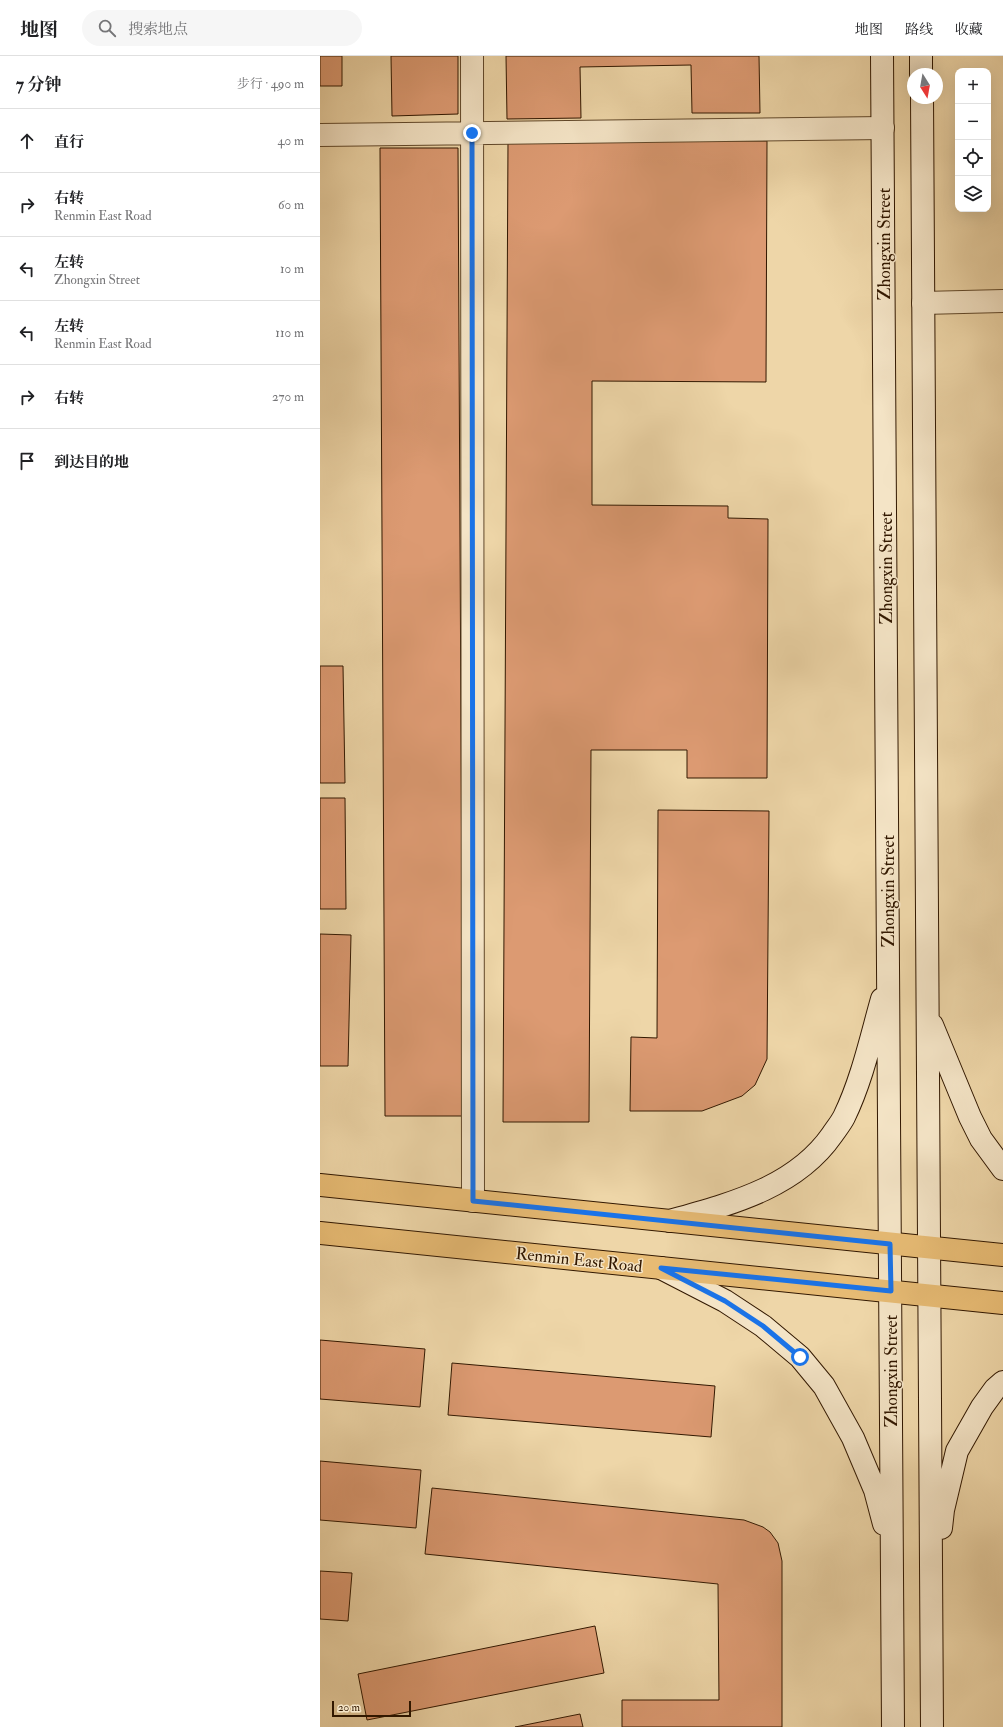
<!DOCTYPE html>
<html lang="zh">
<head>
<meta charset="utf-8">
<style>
  :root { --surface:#fff; --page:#f6f6f6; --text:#202124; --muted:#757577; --line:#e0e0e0 }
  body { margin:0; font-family:"IM FELL Double Pica","Noto Serif SC",serif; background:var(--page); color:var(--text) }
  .controls { position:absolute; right:12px; top:12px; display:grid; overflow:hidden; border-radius:8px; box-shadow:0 4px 16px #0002 }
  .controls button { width:36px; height:36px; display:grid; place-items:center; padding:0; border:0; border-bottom:1px solid var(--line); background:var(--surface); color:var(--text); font:20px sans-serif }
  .compass { position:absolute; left:587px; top:12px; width:36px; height:36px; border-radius:50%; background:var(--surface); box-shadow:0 4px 16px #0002; rotate:169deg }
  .scale { position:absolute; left:12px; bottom:10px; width:79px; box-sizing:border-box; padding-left:4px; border:2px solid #321800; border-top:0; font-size:11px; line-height:14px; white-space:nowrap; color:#321800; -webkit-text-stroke:3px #f4e4c6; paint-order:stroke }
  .stop { position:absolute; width:12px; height:12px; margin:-9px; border:3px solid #1a73e8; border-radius:50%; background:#fff }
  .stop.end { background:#1a73e8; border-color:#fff; box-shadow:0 1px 4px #0008 }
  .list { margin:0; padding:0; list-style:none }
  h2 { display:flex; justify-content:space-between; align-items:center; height:52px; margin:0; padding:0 16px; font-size:17px }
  h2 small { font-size:13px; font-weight:400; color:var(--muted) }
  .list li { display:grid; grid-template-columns:26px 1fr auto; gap:12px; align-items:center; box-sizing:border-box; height:64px; padding:0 16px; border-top:1px solid var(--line) }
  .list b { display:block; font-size:15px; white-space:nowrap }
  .list p { margin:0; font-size:13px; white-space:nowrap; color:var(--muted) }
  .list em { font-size:13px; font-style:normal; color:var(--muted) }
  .icon { flex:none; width:22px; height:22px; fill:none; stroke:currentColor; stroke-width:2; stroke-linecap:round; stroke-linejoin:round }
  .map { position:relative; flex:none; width:683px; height:1671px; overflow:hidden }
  header { display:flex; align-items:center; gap:24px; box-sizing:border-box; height:56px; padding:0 20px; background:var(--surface); border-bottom:1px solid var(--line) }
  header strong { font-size:19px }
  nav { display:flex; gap:22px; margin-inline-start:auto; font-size:14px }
  .search { width:280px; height:36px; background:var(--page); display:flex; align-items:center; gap:10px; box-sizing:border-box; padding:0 14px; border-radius:22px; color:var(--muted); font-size:15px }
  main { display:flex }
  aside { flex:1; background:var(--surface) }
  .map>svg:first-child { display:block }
  .building { fill:#dc9a72; stroke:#321800 }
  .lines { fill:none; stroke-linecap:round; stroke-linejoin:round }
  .minor-casing { stroke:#61482a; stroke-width:24 }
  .secondary-casing { stroke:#321800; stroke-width:24 }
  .primary-casing { stroke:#321800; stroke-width:24 }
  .minor { stroke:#f4e4c6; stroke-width:22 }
  .secondary { stroke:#f4e4c6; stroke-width:22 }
  .primary { stroke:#e7bb74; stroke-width:22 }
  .route { stroke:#1a73e8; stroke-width:5 }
  .labels { text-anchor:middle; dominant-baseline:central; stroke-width:3; stroke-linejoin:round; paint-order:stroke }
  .street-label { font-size:17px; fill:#321800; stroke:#f4e4c6 }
</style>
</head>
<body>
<header>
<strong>地图</strong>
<div class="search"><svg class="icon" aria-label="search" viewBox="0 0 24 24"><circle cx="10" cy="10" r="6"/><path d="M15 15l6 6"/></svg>搜索地点</div>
<nav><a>地图</a><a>路线</a><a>收藏</a></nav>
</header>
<main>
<aside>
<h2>7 分钟<small>步行 · 490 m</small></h2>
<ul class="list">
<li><svg class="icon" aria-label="ahead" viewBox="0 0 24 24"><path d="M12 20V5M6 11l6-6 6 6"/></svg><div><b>直行</b></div><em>40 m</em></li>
<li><svg class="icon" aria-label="right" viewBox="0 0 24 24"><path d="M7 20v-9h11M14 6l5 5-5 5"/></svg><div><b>右转</b><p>Renmin East Road</p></div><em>60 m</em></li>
<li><svg class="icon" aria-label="left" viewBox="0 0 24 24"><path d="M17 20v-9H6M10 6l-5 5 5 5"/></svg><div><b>左转</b><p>Zhongxin Street</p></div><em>10 m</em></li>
<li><svg class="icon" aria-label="left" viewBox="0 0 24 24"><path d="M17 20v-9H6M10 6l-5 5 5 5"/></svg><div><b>左转</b><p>Renmin East Road</p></div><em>110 m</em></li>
<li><svg class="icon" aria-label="right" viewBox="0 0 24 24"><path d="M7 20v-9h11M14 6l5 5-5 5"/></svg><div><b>右转</b></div><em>270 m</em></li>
<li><svg class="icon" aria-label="arrive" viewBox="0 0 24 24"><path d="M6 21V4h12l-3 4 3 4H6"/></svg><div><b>到达目的地</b></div></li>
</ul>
</aside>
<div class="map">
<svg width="683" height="1671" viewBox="0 0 683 1671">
  <rect width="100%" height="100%" fill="#eed6a8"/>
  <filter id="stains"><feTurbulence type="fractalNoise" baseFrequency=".005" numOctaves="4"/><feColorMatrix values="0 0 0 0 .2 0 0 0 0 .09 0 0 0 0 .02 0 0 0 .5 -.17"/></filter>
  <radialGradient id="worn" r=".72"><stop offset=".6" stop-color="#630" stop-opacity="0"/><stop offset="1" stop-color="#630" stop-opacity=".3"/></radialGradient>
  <path class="building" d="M0,0H22V30H0Z
    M71,0H138V58L72,60Z
    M186,0H439L440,57H372L371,9L260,11L261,62L187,63Z
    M188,84L447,85L446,326L272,325V449L408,450V462L448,463L447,722H367V694H271L269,1066H183Z
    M60,92H138L143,1060H65Z
    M0,610H23L25,727H0Z
    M0,742H25L26,853H0Z
    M338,754L449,755L447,1003L435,1029L422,1040L382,1055H310L311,981L337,982Z
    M0,878L31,879L28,1010H0Z
    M0,1284L105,1293L100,1351L0,1343Z
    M132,1307L395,1330L391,1381L128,1359Z
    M0,1405L101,1414L96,1472L0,1464Z
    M112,1432L424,1464L443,1471L450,1476L458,1487L462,1505V1671H302V1644H399L398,1528L105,1498Z
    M0,1515L32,1517L28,1565L0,1563Z
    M275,1570L284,1617L47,1664L38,1618Z
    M260,1658L263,1671H195Z"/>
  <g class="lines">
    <defs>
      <path id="minor" d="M152,0L153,1145
        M0,79L563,72
        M603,247L683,245"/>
      <path id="secondary" d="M562,0L573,1671
        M601,0V18
        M602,42L612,1671
        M612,969L650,1061L661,1083L683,1113
        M350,1165C410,1148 475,1132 512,1079C516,1073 521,1067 524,1061C542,1024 551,982 562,943
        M341,1212L405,1245L443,1270L480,1301L504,1330L533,1382L555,1434L564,1468
        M621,1472L623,1454L637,1395L662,1351L675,1333L683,1326"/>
      <path id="primary" d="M0,1129L683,1199
        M0,1177L683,1247"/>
    </defs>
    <use href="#minor" class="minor-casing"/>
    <use href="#secondary" class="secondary-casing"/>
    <use href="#primary" class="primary-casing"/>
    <use href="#minor" class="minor"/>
    <use href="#secondary" class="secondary"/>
    <use href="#primary" class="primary"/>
  </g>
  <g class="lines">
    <path class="route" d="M152,77L153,1145L570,1188L571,1235L341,1212L405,1245L443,1270L480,1301"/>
  </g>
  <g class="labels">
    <g class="street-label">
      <text transform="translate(564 188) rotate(-90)">Zhongxin Street</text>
      <text transform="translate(566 512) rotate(-90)">Zhongxin Street</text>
      <text transform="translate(568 835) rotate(-90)">Zhongxin Street</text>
      <text transform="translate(259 1204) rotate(6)">Renmin East Road</text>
      <text transform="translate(571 1315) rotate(-90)">Zhongxin Street</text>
    </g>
  </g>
  <rect width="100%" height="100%" filter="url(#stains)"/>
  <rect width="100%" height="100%" fill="url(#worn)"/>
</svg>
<div class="controls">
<button>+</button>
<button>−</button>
<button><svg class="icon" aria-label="locate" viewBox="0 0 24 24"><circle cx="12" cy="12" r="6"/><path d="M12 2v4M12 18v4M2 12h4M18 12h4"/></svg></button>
<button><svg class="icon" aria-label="layers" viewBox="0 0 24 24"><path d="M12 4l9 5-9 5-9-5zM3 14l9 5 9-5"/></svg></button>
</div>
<svg class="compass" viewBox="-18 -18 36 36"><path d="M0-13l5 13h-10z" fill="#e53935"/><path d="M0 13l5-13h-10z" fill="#757577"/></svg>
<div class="scale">20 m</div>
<div class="stop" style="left:480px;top:1301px"></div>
<div class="stop end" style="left:152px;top:77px"></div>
</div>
</main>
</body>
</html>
